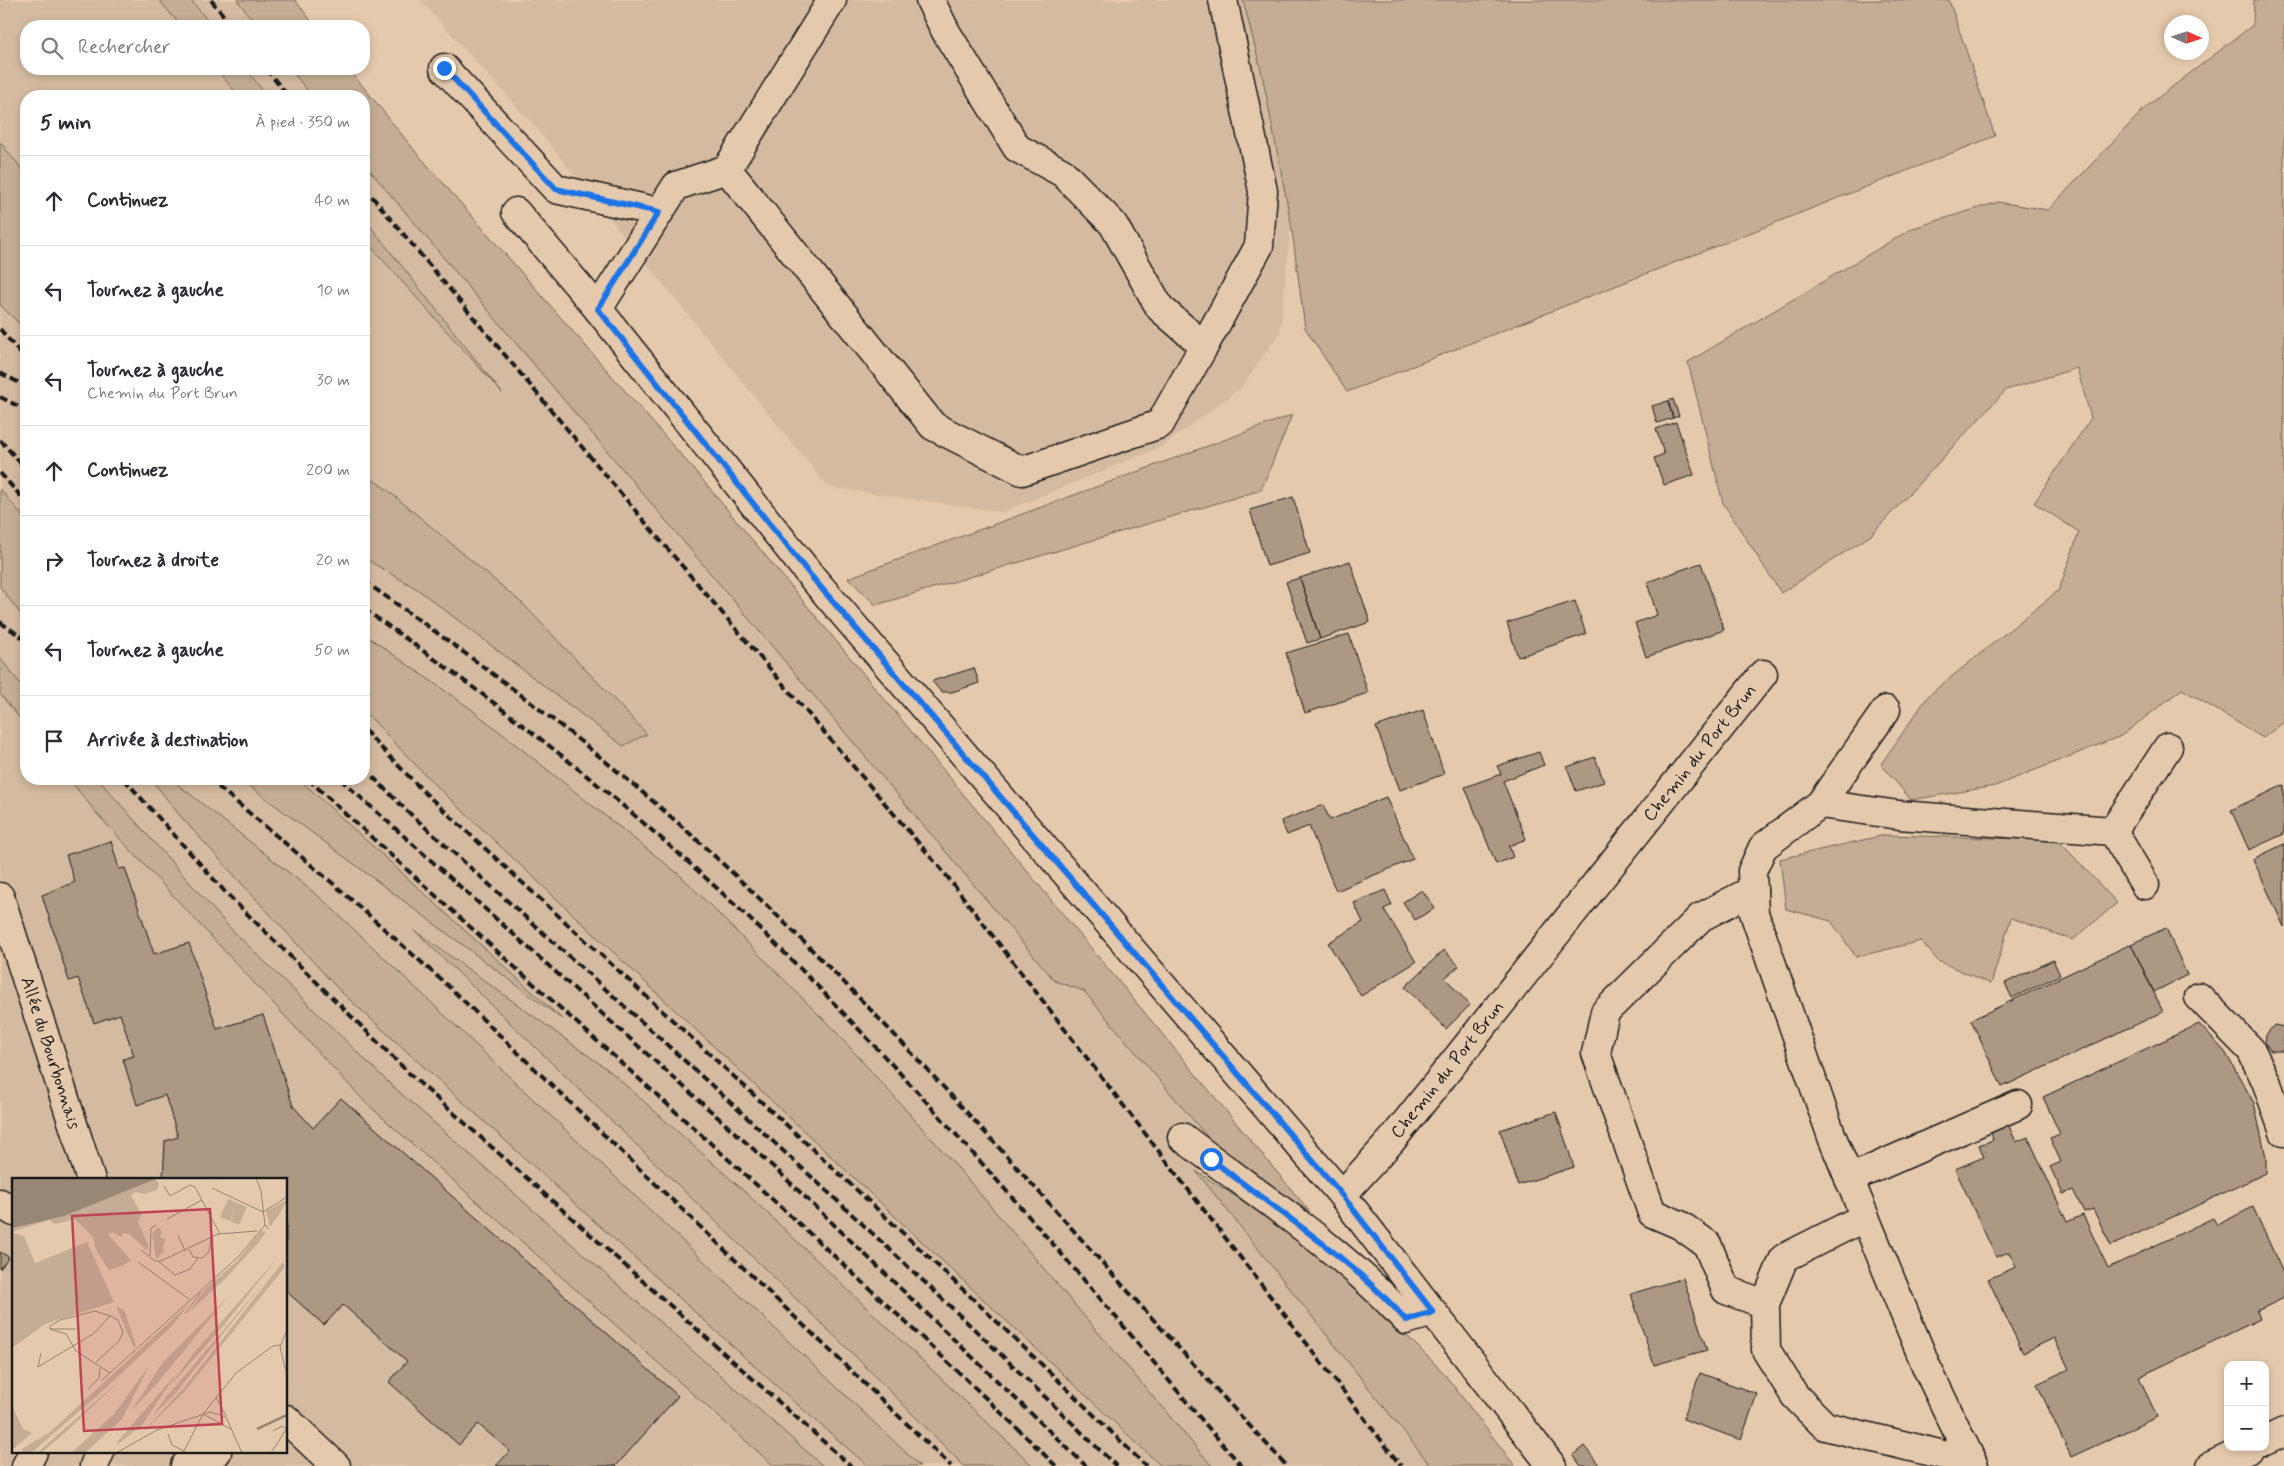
<!DOCTYPE html>
<html lang="fr">
<head>
<meta charset="utf-8">
<style>
  :root { --surface:#fff; --page:#f7f7f7; --text:#2b2b33; --muted:#7c7c81; --line:#e1e1e2 }
  body { margin:0; font-family:Mynerve,sans-serif; background:var(--page); color:var(--text) }
  .controls { position:absolute; right:15px; bottom:15px; display:grid; overflow:hidden; border-radius:10px; box-shadow:0 2px 8px #0003 }
  .controls button { width:45px; height:45px; display:grid; place-items:center; padding:0; border:0; border-bottom:1px solid var(--line); background:var(--surface); color:var(--text); font:25px sans-serif }
  .compass { position:absolute; left:2164px; top:15px; width:45px; height:45px; border-radius:50%; background:var(--surface); box-shadow:0 2px 8px #0003; rotate:93deg }
  .stop { position:absolute; width:15px; height:15px; margin:-11px; border:4px solid #1a73e8; border-radius:50%; background:#fff }
  .stop.end { background:#1a73e8; border-color:#fff; box-shadow:0 1px 5px #0008 }
  .list { margin:0; padding:0; list-style:none }
  h2 { display:flex; justify-content:space-between; align-items:center; height:65px; margin:0; padding:0 20px; font-size:21px }
  h2 small { font-size:16px; font-weight:400; color:var(--muted) }
  .list li { display:grid; grid-template-columns:32px 1fr auto; gap:15px; align-items:center; box-sizing:border-box; height:90px; padding:0 20px; border-top:1px solid var(--line) }
  .list b { display:block; font-size:19px; white-space:nowrap }
  .list p { margin:0; font-size:16px; white-space:nowrap; color:var(--muted) }
  .list em { font-size:16px; font-style:normal; color:var(--muted) }
  .icon { flex:none; width:28px; height:28px; fill:none; stroke:currentColor; stroke-width:2; stroke-linecap:round; stroke-linejoin:round }
  .map { position:relative; flex:none; width:2284px; height:1466px; overflow:hidden }
  .search { position:absolute; background:var(--surface); box-shadow:0 2px 8px #0003; left:20px; top:20px; width:350px; height:55px; display:flex; align-items:center; gap:12px; box-sizing:border-box; padding:0 18px; border-radius:20px; color:var(--muted); font-size:19px }
  .panel { position:absolute; background:var(--surface); box-shadow:0 2px 8px #0003; left:20px; top:90px; width:350px; height:695px; border-radius:20px }
  .map>svg:first-child { display:block }
  .built { fill:#d4baa0; fill-rule:evenodd }
  .green { fill:#c4ad94; stroke:#706458 }
  .building { fill:#ad9884; stroke:#1c1c1c }
  .lines { fill:none; stroke-linecap:round; stroke-linejoin:round }
  .minor-casing { stroke:#1c1c1c; stroke-width:31 }
  .minor { stroke:#e5c9ac; stroke-width:28 }
  .rail { stroke:#1c1c1c; stroke-width:4; stroke-dasharray:8 4; stroke-linecap:butt }
  .route { stroke:#1a73e8; stroke-width:6 }
  .labels { text-anchor:middle; dominant-baseline:central; stroke-width:5; stroke-linejoin:round; paint-order:stroke }
  .street-label { font-size:18px; fill:#1c1c1c; stroke:#e5c9ac }
  .inset-river { fill:none; stroke:#988775; stroke-width:2.5 }
  .inset-road { fill:none; stroke:#958472; stroke-width:1 }
  .view { fill:#bf4455; fill-opacity:0.15; stroke:#bf4455; stroke-width:2.5 }
  .inset-edge { fill:none; stroke:#1c1c1c; stroke-width:2.5 }
</style>
</head>
<body>
<div class="map">
<svg width="2284" height="1466" viewBox="0 0 2284 1466">
  <rect width="100%" height="100%" fill="#e5c9ac"/>
  <filter id="ink" filterUnits="userSpaceOnUse"><feTurbulence type="fractalNoise" baseFrequency=".02" numOctaves="2"/><feDisplacementMap in="SourceGraphic" scale="10" xChannelSelector="R" yChannelSelector="G"/><feConvolveMatrix kernelMatrix="1 2 1 2 8 2 1 2 1" color-interpolation-filters="sRGB"/></filter>
  <g filter="url(#ink)">
    <path class="built" d="M0,0H236L256,26H26V69H290L311,96H26V779H364V163L1055,981L1084,991L1221,1153L1196,1171L1431,1466H0ZM14,1180H286V1452H14Z
      M420,0H1243L1262,74L1291,223L1280,332L1241,388L1161,447L1003,512L828,487L538,130Z"/>
    <path class="green" d="M159,0H191L212,26H181Z
      M237,0H295L315,26H257Z
      M1243,0H1949L1995,136L1347,392L1305,328L1291,223L1262,74Z
      M2254,0H2284V722L2263,738L2182,689L2121,736L1995,786L1911,800L1881,764L1929,695L2059,590L2079,532L2034,503L2091,418L2077,368L2006,390L1870,536L1781,593L1723,503L1688,362L1913,228L1998,202L2048,210L2146,107L2253,25Z
      M216,69H246L267,96H239Z
      M290,69H349L415,151L696,472L1310,1212L1221,1153L1084,991L1055,981L367,167L364,163V96H312Z
      M0,142L26,174V330L0,305Z
      M364,218L502,393L364,239Z
      M1292,415L1261,490L876,605L848,578Z
      M364,474L385,488L523,604L647,734L623,746L417,589L364,558Z
      M0,489L26,520V621L0,587Z
      M364,634L471,709L681,876L835,1031L958,1168L1212,1466H1161L433,783L364,711Z
      M0,658L26,691V726L0,694Z
      M69,779H98L229,927L388,1082L823,1466H774L365,1102L98,815Z
      M151,779H171L322,899L920,1466H868L792,1400L340,991L181,817Z
      M240,779H299L562,1019Z
      M1885,835L2058,840L2117,903L2073,940L2011,918L1991,984L1938,961L1921,941L1856,957L1831,921L1786,909L1780,859Z
      M414,930L611,1072L745,1192L1033,1466H964L853,1354Z
      M1196,1171L1301,1238L1375,1304L1442,1371L1515,1466H1431Z"/>
    <path class="building" d="M1673,399L1679,416L1673,418L1668,401Z
      M1668,401L1673,418L1657,423L1652,406Z
      M1676,422L1694,475L1664,485L1654,458L1664,454L1656,429Z
      M1293,497L1310,553L1267,566L1250,510Z
      M1350,561L1370,622L1320,639L1300,578Z
      M1701,563L1724,630L1646,657L1635,623L1657,615L1647,582Z
      M1300,578L1320,639L1307,643L1286,582Z
      M1575,601L1586,634L1518,657L1507,623Z
      M1349,634L1368,693L1305,713L1286,653Z
      M974,668L979,683L952,692H941L932,681Z
      M1423,710L1444,774L1400,790L1376,727Z
      M1539,752L1544,765L1503,781L1526,839L1509,846L1513,857L1496,864L1465,787L1501,774L1497,766Z
      M1595,757L1604,782L1576,791L1567,767Z
      M2284,785V834L2249,850L2231,810Z
      M1386,797L1413,859L1336,891L1309,826L1287,835L1281,821L1323,805L1330,820Z
      M111,841L119,869L125,868L154,954L189,943L217,1029L263,1015L293,1106L313,1128L341,1098L678,1396L616,1466H496L510,1451L478,1424L459,1445L389,1382L407,1361L343,1305L324,1325L286,1291V1180L163,1179L165,1141L178,1137L165,1095L137,1105L123,1059L134,1056L120,1014L94,1023L78,978L69,981L42,895L75,882L66,855Z
      M2284,844V927L2253,859Z
      M1385,890L1392,905L1384,909L1416,962L1361,996L1328,943L1363,922L1354,903Z
      M1422,890L1435,908L1415,920L1403,902Z
      M2166,928L2187,975L2154,992L2131,944Z
      M2131,944L2163,1012L2002,1087L1971,1020Z
      M1444,950L1459,966L1445,978L1470,1005L1446,1029L1405,987Z
      M2053,960L2060,975L2012,998L2005,983Z
      M2199,1024L2225,1052L2254,1103L2266,1157V1173L2111,1246L2093,1209L2084,1212L2073,1190L2063,1194L2050,1167L2061,1162L2050,1138L2060,1134L2043,1097Z
      M2274,1025L2284,1027V1051H2271L2265,1043L2266,1035Z
      M1556,1112L1574,1167L1518,1185L1500,1130Z
      M2008,1124L2016,1142L2028,1137L2067,1222L2083,1215L2108,1268L2213,1218L2217,1225L2253,1207L2284,1275V1298L2257,1311L2260,1319L2139,1377L2157,1417L2071,1457L2037,1384L2069,1369L2054,1338L2023,1353L1988,1279L2016,1267L2009,1252L1996,1257L1955,1169L1984,1157L1979,1145L1993,1140L1991,1131Z
      M0,1252L9,1257L0,1269Z
      M1683,1278L1707,1350L1654,1365L1631,1294Z
      M1700,1373L1757,1394L1741,1440L1683,1419Z
      M1584,1446L1600,1466H1581L1573,1455Z"/>
    <g class="lines">
      <defs>
        <g id="minor">
          <path d="M930,0L946,32L1017,148L1063,173L1113,224L1160,308L1204,346L1259,246L1263,191L1223,0"/>
          <path d="M444,68L556,189L659,212"/>
          <path d="M727,169L933,426L1022,471L1160,424L1204,346"/>
          <path d="M516,212L598,309L811,576L1342,1195L1552,1466"/>
          <path d="M598,309L676,186L727,169L832,0"/>
          <path d="M1886,710L1820,804L1763,847L1752,871L1754,913L1832,1137L1927,1368L1974,1466"/>
          <path d="M1820,804L1899,815L2113,831L2145,885"/>
          <path d="M2113,831L2168,747"/>
          <path d="M1753,890L1701,917L1605,1012L1596,1053L1652,1213L1680,1225L1707,1244L1726,1290L1765,1304"/>
          <path id="s1" d="M0,897L91,1180"/>
          <path d="M2199,997L2251,1050L2266,1081L2284,1132"/>
          <path d="M1182,1137C1258,1195 1342,1249 1406,1320L1433,1312"/>
          <path d="M1849,1179L2018,1105"/>
          <path id="s2" d="M1342,1195L1392,1140L1763,674"/>
          <path d="M0,1203L14,1212"/>
          <path d="M1865,1217L1784,1258L1765,1304L1766,1350L1795,1396L1825,1426L1972,1462"/>
          <path d="M286,1419L336,1466"/>
          <path d="M2265,1441L2284,1432"/>
          <path d="M26,1466L33,1452"/>
          <path d="M94,1466L100,1452"/>
          <path d="M185,1466L217,1452"/>
          <path d="M2211,1466L2251,1447"/>
        </g>
      </defs>
      <use href="#minor" class="minor-casing"/>
      <use href="#minor" class="minor"/>
      <path class="rail" d="M211,0L232,26
        M266,69L288,96
        M364,187L660,540L946,875L1401,1466
        M0,329L26,360
        M0,373L26,386
        M0,397L26,410
        M0,440L26,469
        M0,473L26,502
        M364,581C489,669 611,759 723,864C925,1052 1099,1265 1287,1466
        M364,609C528,723 685,848 824,993C920,1092 1012,1196 1102,1301C1149,1355 1194,1413 1242,1466
        M0,622L26,640
        M364,730L424,792C666,1016 912,1235 1146,1466
        M364,768L406,810C646,1025 886,1240 1116,1466
        M124,779L227,894L414,1078L851,1466
        M209,779L336,886L447,985L951,1466
        M308,779C557,1009 814,1229 1056,1466
        M340,779L779,1172L1086,1466"/>
    </g>
  </g>
  <g class="lines" filter="url(#ink)">
    <path class="route" d="M444,68L556,189L659,212L598,309L811,576L1342,1195L1433,1312L1406,1320C1350,1257 1277,1211 1211,1159"/>
  </g>
  <g class="labels">
    <g class="street-label">
      <text stroke="none"><textPath href="#s2" startOffset="569">Chemin du Port Brun</textPath></text>
      <text stroke="none"><textPath href="#s1" startOffset="164">Allée du Bourbonnais</textPath></text>
      <text stroke="none"><textPath href="#s2" startOffset="164">Chemin du Port Brun</textPath></text>
    </g>
  </g>
  <g transform="translate(12 1178)">
    <rect width="275" height="275" fill="#e5c9ac"/>
    <path d="M143,0L147,6L145,12L132,16L123,14L119,18L130,36L126,44L137,69L134,72L117,56L111,55L109,59L101,54L96,56L119,82L110,88L97,92L84,72L81,59L63,41L43,46L37,42L0,54V43ZM216,21L235,29L227,47L218,43L223,32L217,43L208,39ZM275,22L268,35L258,49L254,33ZM146,49L150,53L148,59L154,61L151,68L152,73L144,81L140,55ZM249,53L254,54L246,65L214,100L176,135L194,110L225,83ZM0,55L12,58L23,85L75,64L102,124L33,146L0,170ZM267,78L213,146L157,209L180,177ZM271,84L273,89L173,213L126,259L171,211ZM250,107L163,216L140,238L155,218ZM215,120L143,208L120,232L151,184ZM179,124L159,149L86,217L19,275H12L10,271L38,254ZM104,129L112,132L124,167L122,170ZM137,188L110,241L73,275H59L102,236ZM165,195L130,247L105,267L106,263ZM106,204L54,254L29,275H25ZM0,228L11,251L20,255L0,272Z" fill="#c4ad94"/>
    <path d="M0,0H146L52,38L0,50Z" fill="#988775"/>
    <path class="inset-river" d="M245,251L275,237"/>
    <path class="inset-road" d="M244,0L249,13L253,47L257,51M152,8L158,18L178,7L183,9L208,56M200,10L251,34M251,34L275,19M155,41L190,22M166,57L173,73M177,71L181,79L190,80L197,74L199,60M129,72L143,83H149L206,56L245,53M138,78L139,50L144,47M126,84L177,121M147,84L163,97L178,91L186,80M173,136L189,114M64,151H38L54,156L64,173L98,195M275,152L268,169L275,197M29,175L26,189L81,156L98,138L83,133L48,142L38,148V151M84,184L107,163L111,154L106,142L98,138M89,203L227,78L253,47M76,211L87,200L88,190M204,219L214,238M191,236L219,251M261,253L270,248L275,251M156,256L160,267L172,273M104,275L145,252L198,234L214,239L230,275M171,275L191,236L224,195L261,168L268,167M259,275L275,250"/>
    <path class="view" d="M198,31L210,246L72,253L60,38Z"/>
    <rect width="275" height="275" class="inset-edge"/>
  </g>
</svg>
<div class="controls">
<button>+</button>
<button>−</button>
</div>
<svg class="compass" viewBox="-18 -18 36 36"><path d="M0-13l5 13h-10z" fill="#e53935"/><path d="M0 13l5-13h-10z" fill="#7c7c81"/></svg>
<div class="stop" style="left:1211px;top:1159px"></div>
<div class="stop end" style="left:444px;top:68px"></div>
<div class="search"><svg class="icon" aria-label="search" viewBox="0 0 24 24"><circle cx="10" cy="10" r="6"/><path d="M15 15l6 6"/></svg>Rechercher</div>
<section class="panel">
<h2>5 min<small>À pied · 350 m</small></h2>
<ul class="list">
<li><svg class="icon" aria-label="ahead" viewBox="0 0 24 24"><path d="M12 20V5M6 11l6-6 6 6"/></svg><div><b>Continuez</b></div><em>40 m</em></li>
<li><svg class="icon" aria-label="left" viewBox="0 0 24 24"><path d="M17 20v-9H6M10 6l-5 5 5 5"/></svg><div><b>Tournez à gauche</b></div><em>10 m</em></li>
<li><svg class="icon" aria-label="left" viewBox="0 0 24 24"><path d="M17 20v-9H6M10 6l-5 5 5 5"/></svg><div><b>Tournez à gauche</b><p>Chemin du Port Brun</p></div><em>30 m</em></li>
<li><svg class="icon" aria-label="ahead" viewBox="0 0 24 24"><path d="M12 20V5M6 11l6-6 6 6"/></svg><div><b>Continuez</b></div><em>200 m</em></li>
<li><svg class="icon" aria-label="right" viewBox="0 0 24 24"><path d="M7 20v-9h11M14 6l5 5-5 5"/></svg><div><b>Tournez à droite</b></div><em>20 m</em></li>
<li><svg class="icon" aria-label="left" viewBox="0 0 24 24"><path d="M17 20v-9H6M10 6l-5 5 5 5"/></svg><div><b>Tournez à gauche</b></div><em>50 m</em></li>
<li><svg class="icon" aria-label="arrive" viewBox="0 0 24 24"><path d="M6 21V4h12l-3 4 3 4H6"/></svg><div><b>Arrivée à destination</b></div></li>
</ul>
</section>
</div>
</body>
</html>
